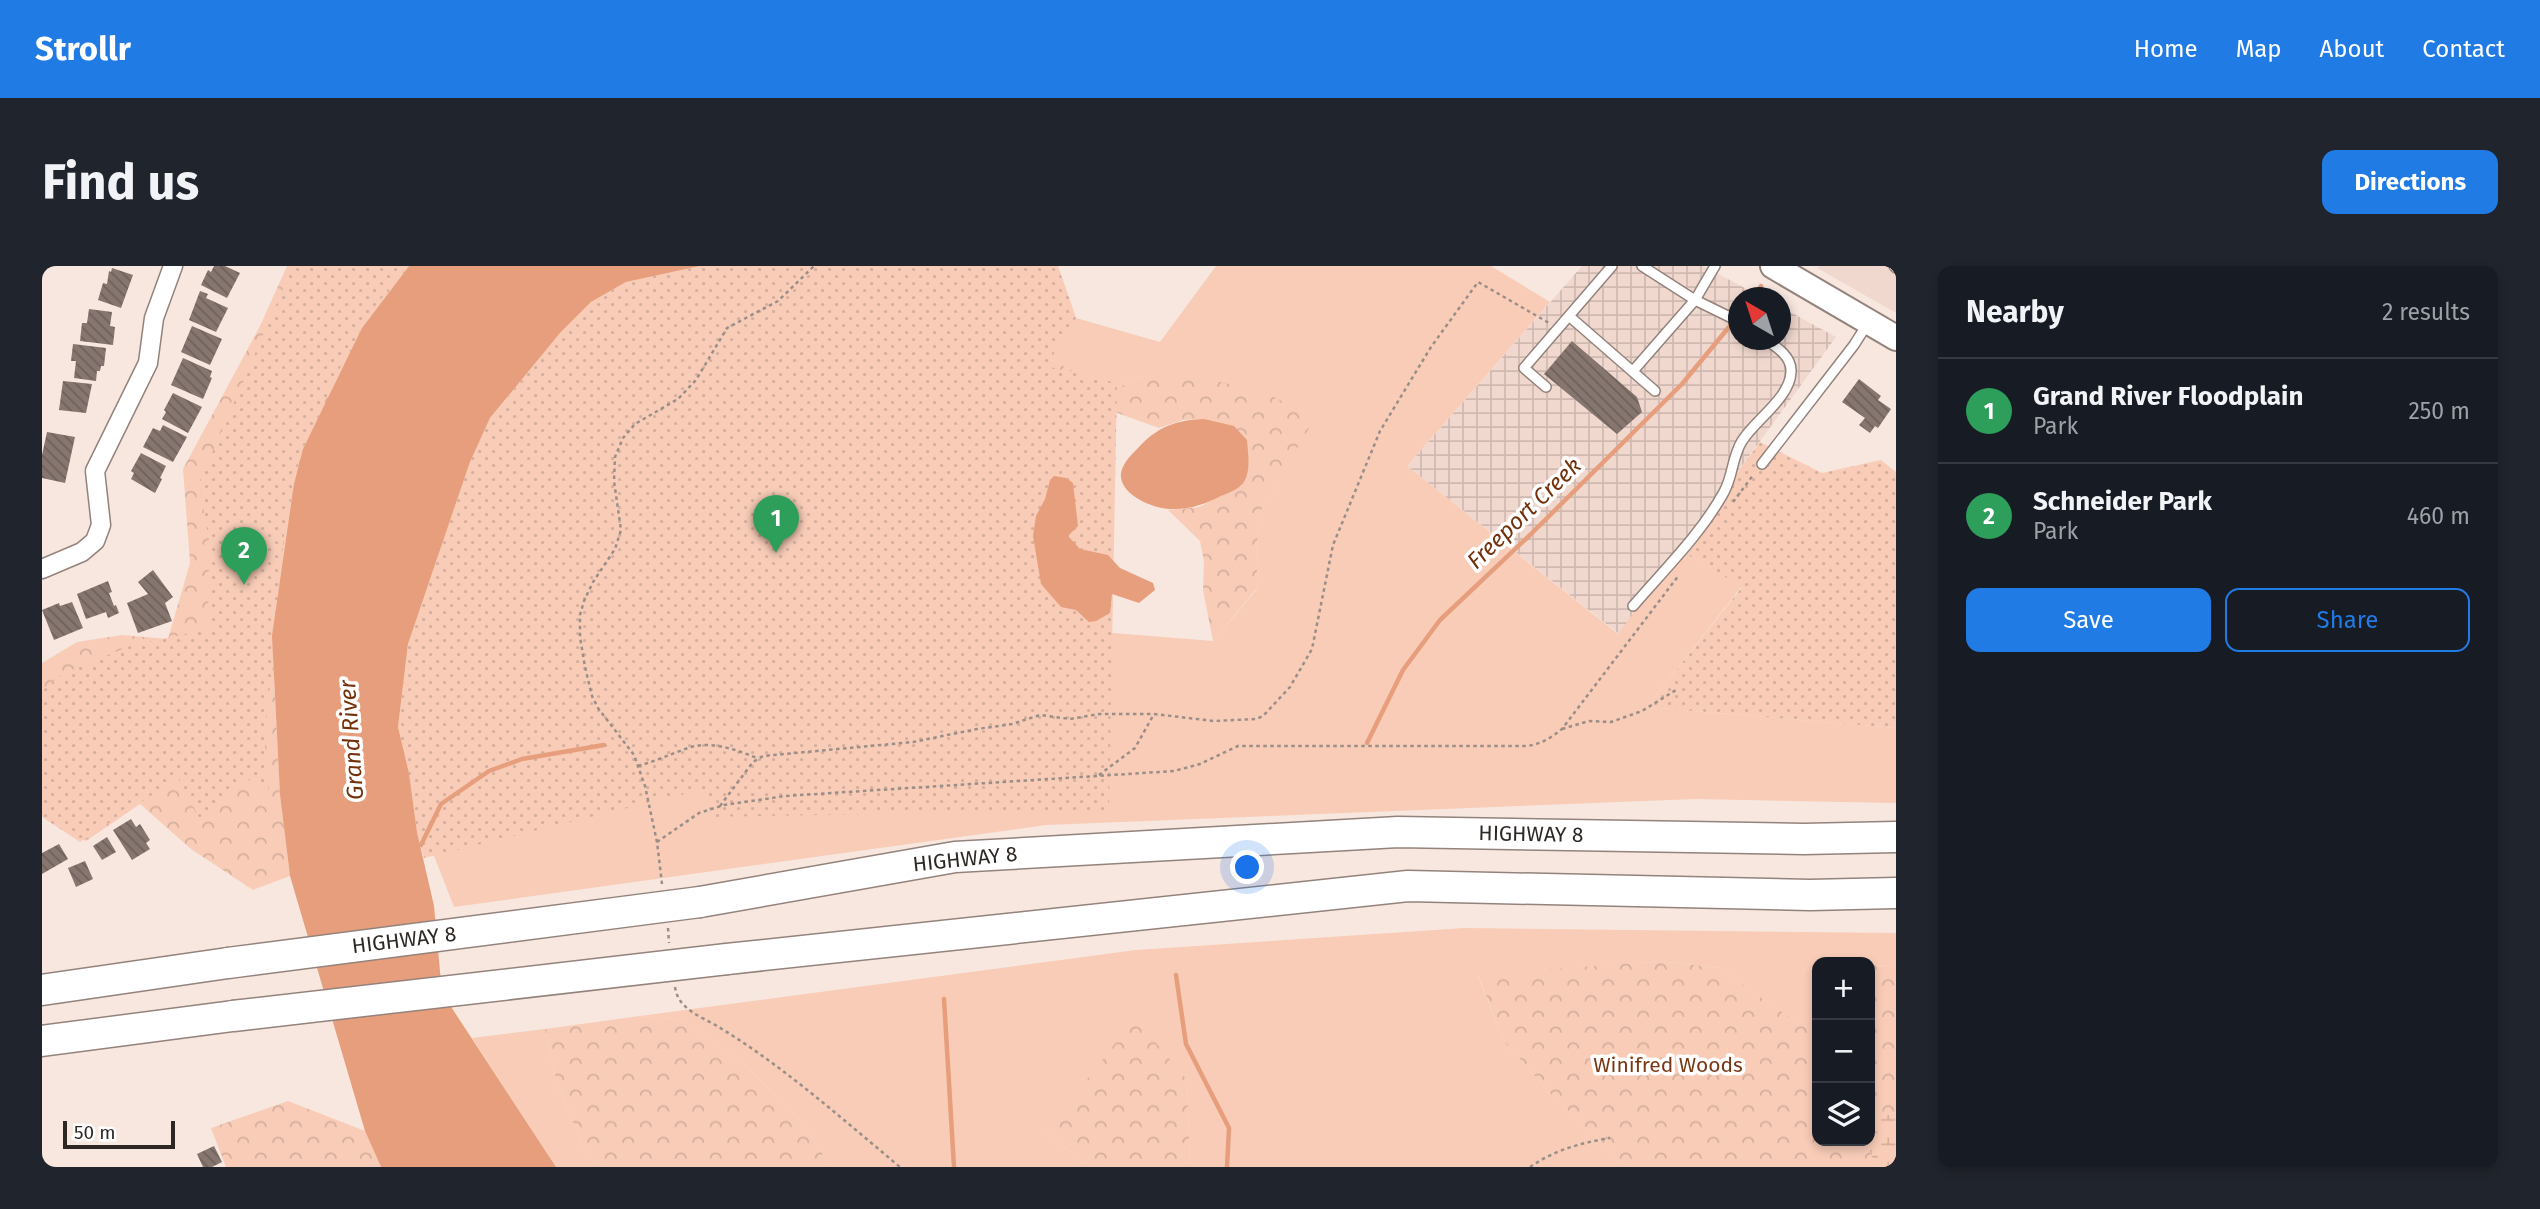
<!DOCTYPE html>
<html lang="en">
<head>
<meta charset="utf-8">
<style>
  :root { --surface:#171b24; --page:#20242c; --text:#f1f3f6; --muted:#9ea1a6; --line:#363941; --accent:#217be5 }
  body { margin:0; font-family:"Fira Sans",sans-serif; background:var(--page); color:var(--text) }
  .controls { position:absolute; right:21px; bottom:21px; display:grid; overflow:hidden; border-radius:14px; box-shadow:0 4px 10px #0003 }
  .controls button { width:63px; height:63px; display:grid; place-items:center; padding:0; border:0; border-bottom:2px solid var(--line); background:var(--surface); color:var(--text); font:35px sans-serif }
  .compass { position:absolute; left:1686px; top:21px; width:63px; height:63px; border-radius:50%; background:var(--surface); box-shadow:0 4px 10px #0003; rotate:321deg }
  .scale { position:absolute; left:21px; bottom:18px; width:112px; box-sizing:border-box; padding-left:7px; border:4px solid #2e2825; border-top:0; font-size:19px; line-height:24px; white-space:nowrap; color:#2e2825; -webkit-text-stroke:5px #fff; paint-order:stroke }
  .you { position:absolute; left:1206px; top:602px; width:24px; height:24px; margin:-18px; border:5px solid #fff; border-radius:50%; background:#1a73e8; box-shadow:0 0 0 10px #1a73e833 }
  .badge { display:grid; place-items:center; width:46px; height:46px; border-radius:50%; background:var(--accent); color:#fff; font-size:23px; font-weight:700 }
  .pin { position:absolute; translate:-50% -58px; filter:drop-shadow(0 2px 4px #0008) }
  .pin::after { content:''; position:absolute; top:37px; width:24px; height:21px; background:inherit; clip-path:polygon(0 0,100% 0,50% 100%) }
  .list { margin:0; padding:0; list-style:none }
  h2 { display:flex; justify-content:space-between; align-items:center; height:91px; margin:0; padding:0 28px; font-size:30px }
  h2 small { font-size:23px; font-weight:400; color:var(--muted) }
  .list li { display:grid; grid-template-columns:46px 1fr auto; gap:21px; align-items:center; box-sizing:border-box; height:105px; padding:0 28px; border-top:2px solid var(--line) }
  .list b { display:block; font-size:26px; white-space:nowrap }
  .list p { margin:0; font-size:23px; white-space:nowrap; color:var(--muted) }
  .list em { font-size:23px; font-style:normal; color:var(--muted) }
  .actions { display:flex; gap:14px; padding:21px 28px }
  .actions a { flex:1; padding:16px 0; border:2px solid var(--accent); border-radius:14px; text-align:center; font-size:24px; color:var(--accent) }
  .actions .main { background:var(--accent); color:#fff }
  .icon { flex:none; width:38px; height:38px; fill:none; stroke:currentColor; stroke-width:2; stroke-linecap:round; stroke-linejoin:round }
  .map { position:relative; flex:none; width:1854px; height:901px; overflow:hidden; border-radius:14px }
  header { display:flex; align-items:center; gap:42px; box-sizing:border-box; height:98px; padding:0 35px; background:var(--accent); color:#fff }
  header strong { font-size:33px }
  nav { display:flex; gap:38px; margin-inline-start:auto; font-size:24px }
  .intro { display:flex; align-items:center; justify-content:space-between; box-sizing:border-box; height:168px; padding:0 42px }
  h1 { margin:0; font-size:49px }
  .button { padding:18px 32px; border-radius:14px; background:var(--accent); color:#fff; font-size:24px; font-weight:700 }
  main { display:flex; gap:42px; padding:0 42px }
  aside { flex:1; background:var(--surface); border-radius:14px; box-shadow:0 4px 10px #0003 }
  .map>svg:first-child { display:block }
  .built { fill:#f1d8ce }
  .industrial { fill:url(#industrial-grid) }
  .green { fill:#f8ccb7 }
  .forest { fill:url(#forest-crowns) }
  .wetland { fill:url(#wetland-marsh) }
  .park { fill:url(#park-dots) }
  .water { fill:#e79e7c }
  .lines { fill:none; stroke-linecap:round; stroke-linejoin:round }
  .stream { stroke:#e79e7c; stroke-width:4.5 }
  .building { fill:url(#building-back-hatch) }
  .service-casing { stroke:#93837c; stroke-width:12 }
  .minor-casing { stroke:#93837c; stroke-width:21 }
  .secondary-casing { stroke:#93837c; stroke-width:28 }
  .motorway-casing { stroke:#93837c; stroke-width:33 }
  .path { stroke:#9a8e88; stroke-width:2.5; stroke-dasharray:3.5 3.5; stroke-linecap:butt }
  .service { stroke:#fff; stroke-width:9 }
  .minor { stroke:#fff; stroke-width:18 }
  .secondary { stroke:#fff; stroke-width:24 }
  .motorway { stroke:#fff; stroke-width:30 }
  .motorway-bridge-casing { stroke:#93837c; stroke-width:33; stroke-linecap:butt }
  .motorway-bridge { stroke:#fff; stroke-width:30 }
  .labels { text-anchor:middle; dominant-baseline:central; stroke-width:7; stroke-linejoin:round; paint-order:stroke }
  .street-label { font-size:21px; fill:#2e2825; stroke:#fff }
  .park-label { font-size:21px; fill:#793713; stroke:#fff }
  .water-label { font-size:23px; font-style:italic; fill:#73310b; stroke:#fff }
</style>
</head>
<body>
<header>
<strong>Strollr</strong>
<nav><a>Home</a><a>Map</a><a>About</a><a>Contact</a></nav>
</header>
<div class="intro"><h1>Find us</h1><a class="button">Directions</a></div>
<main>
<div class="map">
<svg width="1854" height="901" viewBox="0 0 1854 901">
  <defs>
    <pattern id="industrial-grid" width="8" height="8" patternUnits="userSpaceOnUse" patternTransform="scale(1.75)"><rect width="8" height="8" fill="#f1d8ce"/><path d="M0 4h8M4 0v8" fill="none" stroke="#cfb9b1"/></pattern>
    <pattern id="forest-crowns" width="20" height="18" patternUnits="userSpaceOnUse" patternTransform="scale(1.75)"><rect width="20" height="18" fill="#f8ccb7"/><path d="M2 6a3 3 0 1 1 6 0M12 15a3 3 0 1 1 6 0" fill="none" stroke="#d5af9d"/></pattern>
    <pattern id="wetland-marsh" width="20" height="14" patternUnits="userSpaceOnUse" patternTransform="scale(1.75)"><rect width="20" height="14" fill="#f8ccb7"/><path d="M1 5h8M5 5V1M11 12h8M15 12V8" fill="none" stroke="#d5af9d"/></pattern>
    <pattern id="park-dots" width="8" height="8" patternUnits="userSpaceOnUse" patternTransform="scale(1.75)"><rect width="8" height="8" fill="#f8ccb7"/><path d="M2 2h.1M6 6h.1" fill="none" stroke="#d5af9d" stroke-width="1.8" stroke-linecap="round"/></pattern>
    <pattern id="building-back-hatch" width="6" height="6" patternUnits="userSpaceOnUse" patternTransform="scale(1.75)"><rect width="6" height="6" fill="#86766f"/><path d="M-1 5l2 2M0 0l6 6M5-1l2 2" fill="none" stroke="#6e615b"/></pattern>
  </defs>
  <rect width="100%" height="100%" fill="#f8e7df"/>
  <path class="built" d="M1779,0H1854V47L1775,2Z"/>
  <path class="industrial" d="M1540,0H1661L1720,31L1696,32V74H1738L1739,41L1794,71L1577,368L1365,200Z"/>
  <path class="green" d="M658,0L972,359L1171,375L1215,323L1216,249L1272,152L1102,110L1077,121L1038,109L985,80L924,0H1016L1034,52L1118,76L1174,0H1449L1508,36L1365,200L1576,368L1638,284L1700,320L1605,441L1854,462V537L1653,533L1004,559L412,641L385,572Z
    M1423,662L1854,667V700L1828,699V696H1775V701L1761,705L1769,731L1758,759L1677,702L1617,695L1436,710L1462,775L1507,826L1585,901H1148L1145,814L1004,866L1048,901H785V895L757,852L706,802L642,754L598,750L1094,684Z
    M503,763L515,818L545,889L559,901H514L430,772Z"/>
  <path class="forest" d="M245,0H367L320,62L230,370L238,529L248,610L211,624L149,583L98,538L44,575L0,543V397L35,376L80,369L126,373L148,297L141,203L218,60Z
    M985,80L1038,109L1077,121L1102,110L1174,115L1224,127L1273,152L1216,249L1215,322L1171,375L1161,324L1162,295L1158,275L1126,244L1157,241L1200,219L1162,153L1141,154L1117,162L1017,126Z
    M1617,695L1677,702L1757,758L1769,731L1761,705L1775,701V875H1825L1833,901H1585L1507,826L1462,775L1436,709Z
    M1828,699L1854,700V846L1828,856Z
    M598,750L642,754L706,802L757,852L785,895V901H559L545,889L515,818L503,763Z
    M1093,752L1145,814L1148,901H1048L1004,866Z
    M246,835L323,865L339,901H184L169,862Z"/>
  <path class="wetland" d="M1854,846V901H1833L1825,875H1828V856Z"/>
  <path class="park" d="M251,0H366L329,45L296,106L259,187L242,268L234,372L222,467L227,524L203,512L159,555L136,512L38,576L0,551V425L22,407L88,380L166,363L167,275L157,217Z
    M658,0H1016L1034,52L1004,100L1075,117L1067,544L669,551L663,523L382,592L375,566L367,507L356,461L366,378L428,196L448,152L518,67L549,36L584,16Z
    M1718,176L1780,207L1839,194L1854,206V462L1605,441L1700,321L1638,284Z"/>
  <path class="water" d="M367,0H658L584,16L549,36L518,67L448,152L428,196L366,378L356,461L367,507L375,566L392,640L400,727L514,901H339L323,865L248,610L238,529L230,370L252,218L261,183L320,62Z
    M1162,153L1192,160L1205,174C1206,188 1209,204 1202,216C1197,223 1187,227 1179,230C1163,238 1147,244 1128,243C1109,243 1067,224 1082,199C1085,193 1091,187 1096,182C1115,161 1134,154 1162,153Z
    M1012,210L1024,212L1031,217L1036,260L1026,270L1038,283L1066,289L1078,302L1111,317L1113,324L1097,337L1070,328L1068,347L1054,355L1047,356L1034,344L1019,341L999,318L991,270L994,250L1003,233L1008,214Z"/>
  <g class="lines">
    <path class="stream" d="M1711,32L1719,20
      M1325,477L1361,404L1398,354L1488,269L1640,118L1687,61
      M379,579L399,538L447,505L480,493L562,479
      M1134,709L1144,778L1187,862L1185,901
      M902,733L912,901"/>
  </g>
  <path class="building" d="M172,0H183L198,7L185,32L159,19L166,4L169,6Z
    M70,2L91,9L79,42L56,34L61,17L65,18L67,5L69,6Z
    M158,25L166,28L164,32L186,42L174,66L147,54Z
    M47,43L70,46L68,60L73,61L71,79L38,75L40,57H45Z
    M150,60L180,73L168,99L139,86Z
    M1530,75L1595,131L1600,146L1575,168L1502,108Z
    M31,78L64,82L62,100H59L58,105H55L54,115L32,112L34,95H29Z
    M141,92L170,105L168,111L170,112L161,133L129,119Z
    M1817,113L1839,130L1836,134L1849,143L1836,162L1833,160L1828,167L1817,159L1823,152L1800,136Z
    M21,115L50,118L44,147L17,144Z
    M131,127L160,141L146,167L120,153L124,146L122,144Z
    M121,159L145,171L131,196L101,181L111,162L118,165Z
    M5,166L33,171L23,217L0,212V189Z
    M99,187L124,200L118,212L120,213L113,227L89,213L92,207L89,205Z
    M111,304L131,331L123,337L130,355L96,367L85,337L106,328L96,316Z
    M66,315L70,326L67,327L72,340L74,339L77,347L66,352L64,346L44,353L35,328Z
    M30,336L41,362L12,374L0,344L17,337L18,340Z
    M89,553L94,561L98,558L108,574L104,577L108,583L90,594L71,564Z
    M65,571L74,586L60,594L51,580Z
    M17,578L26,593L0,608V587Z
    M43,595L51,613L34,621L26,602Z
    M172,880L180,896L170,901H161L155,888Z"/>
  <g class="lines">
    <defs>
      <path id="service" d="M1600,0L1653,34L1696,55
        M1852,0L1854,2
        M1527,50L1613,125
        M1591,105L1653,34L1673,0
        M1504,121L1482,102L1570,0
        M1720,198L1812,79L1826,57
        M1591,340C1622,304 1659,268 1682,226C1691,210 1690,191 1700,175C1713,154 1748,132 1749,106C1750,91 1735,81 1724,74"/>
      <path id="minor" d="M0,303L40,286L53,275L59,259L53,205L106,97L112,52L131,0"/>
      <path id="secondary" d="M1731,0L1854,72"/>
      <path id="motorway" d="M658,636L913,591L1356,566L1762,573L1854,571
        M685,693L1366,620L1768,629L1854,627
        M0,724L186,697
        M0,775L191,750"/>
    </defs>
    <use href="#service" class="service-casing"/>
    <use href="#minor" class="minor-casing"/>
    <use href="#secondary" class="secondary-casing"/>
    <use href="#motorway" class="motorway-casing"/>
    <path class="path" d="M1691,236L1712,208
      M1520,463L1547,455L1569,456L1600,445L1634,424
      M596,500C614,495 631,487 649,481C671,475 695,484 715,492
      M1057,509L1093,482L1112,448L1172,455L1214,453L1221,450L1248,421L1270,383L1291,279L1338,165L1389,81L1436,16L1507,57
      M678,540L711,496L721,490L871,476L935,463L970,458L998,449L1028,453L1057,448H1112
      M615,576L657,547L682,539L743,530L1132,505L1158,498L1196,480H1485C1499,478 1509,472 1520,463L1637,309
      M620,618L615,576L603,520L592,489L556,442L550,430L543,401L538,371V349L542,335L551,316L573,283L579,264L572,215L573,191L581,172L593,158L636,133L654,114L685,62L736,35L772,0
      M626,662L627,677
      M633,721C636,743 658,750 675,760C740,799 799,852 858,901
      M1488,901C1513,884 1538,877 1568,872"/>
    <use href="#service" class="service"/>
    <use href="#minor" class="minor"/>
    <use href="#secondary" class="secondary"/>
    <use href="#motorway" class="motorway"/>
    <defs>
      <path id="motorway-bridge" d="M186,697L658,636
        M191,750L685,693"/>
    </defs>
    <use href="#motorway-bridge" class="motorway-bridge-casing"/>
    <use href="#motorway-bridge" class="motorway-bridge"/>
  </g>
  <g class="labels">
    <g class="street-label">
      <text transform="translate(1489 568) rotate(1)">HIGHWAY 8</text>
      <text transform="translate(923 593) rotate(-6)">HIGHWAY 8</text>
      <text transform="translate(362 674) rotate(-7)">HIGHWAY 8</text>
    </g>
    <g class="park-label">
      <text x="1626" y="799">Winifred Woods</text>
    </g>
    <g class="water-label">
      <text transform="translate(1482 247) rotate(-44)">Freeport Creek</text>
      <text transform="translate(309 474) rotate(-94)">Grand River</text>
    </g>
  </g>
</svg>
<div class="controls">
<button>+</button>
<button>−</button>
<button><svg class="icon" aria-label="layers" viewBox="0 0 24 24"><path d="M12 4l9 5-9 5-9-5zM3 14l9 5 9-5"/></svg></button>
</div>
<svg class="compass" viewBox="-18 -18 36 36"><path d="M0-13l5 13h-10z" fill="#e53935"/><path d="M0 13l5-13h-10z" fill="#9ea1a6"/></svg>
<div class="scale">50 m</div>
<div class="you"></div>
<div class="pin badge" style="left:734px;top:287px;background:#2e9e5b">1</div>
<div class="pin badge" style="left:202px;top:319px;background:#2e9e5b">2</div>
</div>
<aside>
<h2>Nearby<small>2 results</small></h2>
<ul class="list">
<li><span class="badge" style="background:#2e9e5b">1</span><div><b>Grand River Floodplain</b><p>Park</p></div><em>250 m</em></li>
<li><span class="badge" style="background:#2e9e5b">2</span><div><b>Schneider Park</b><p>Park</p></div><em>460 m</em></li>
</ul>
<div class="actions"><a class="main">Save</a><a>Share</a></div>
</aside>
</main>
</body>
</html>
